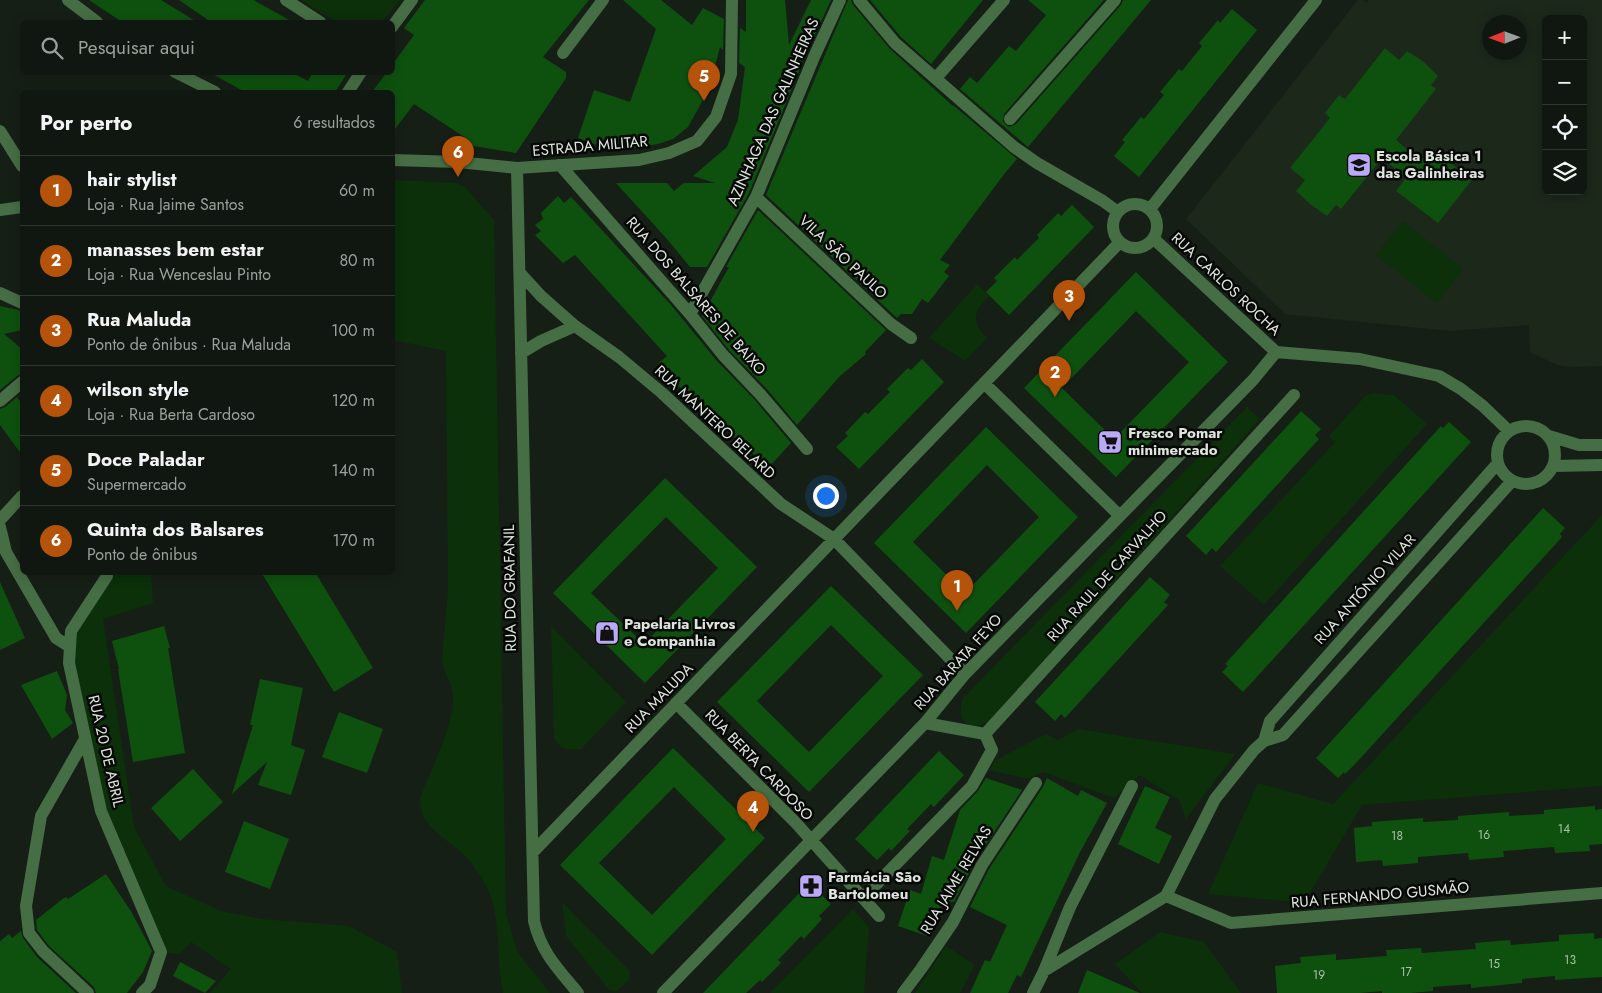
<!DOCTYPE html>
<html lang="pt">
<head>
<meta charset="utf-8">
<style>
  :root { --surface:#101710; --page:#1e241e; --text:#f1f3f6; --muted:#9c9f9f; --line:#303630; --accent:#b45309 }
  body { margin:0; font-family:Jost,sans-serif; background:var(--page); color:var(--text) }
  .controls { position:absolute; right:15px; top:15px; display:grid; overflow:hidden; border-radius:8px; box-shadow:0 2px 12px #0003 }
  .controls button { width:45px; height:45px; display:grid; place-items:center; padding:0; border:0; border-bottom:1px solid var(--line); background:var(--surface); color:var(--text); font:25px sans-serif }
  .compass { position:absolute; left:1482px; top:15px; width:45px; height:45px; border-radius:50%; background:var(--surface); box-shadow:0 2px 12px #0003; rotate:269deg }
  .you { position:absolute; left:825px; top:495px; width:18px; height:18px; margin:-12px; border:4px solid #fff; border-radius:50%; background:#1a73e8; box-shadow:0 0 0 8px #1a73e833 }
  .badge { display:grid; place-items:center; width:32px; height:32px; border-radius:50%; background:var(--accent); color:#fff; font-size:16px; font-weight:700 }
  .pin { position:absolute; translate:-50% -41px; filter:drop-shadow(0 1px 2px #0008) }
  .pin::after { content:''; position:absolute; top:26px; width:18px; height:15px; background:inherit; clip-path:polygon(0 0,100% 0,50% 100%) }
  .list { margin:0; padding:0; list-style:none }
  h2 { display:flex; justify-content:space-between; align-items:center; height:65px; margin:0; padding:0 20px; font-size:21px }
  h2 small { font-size:16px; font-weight:400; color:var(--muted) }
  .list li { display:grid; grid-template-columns:32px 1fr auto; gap:15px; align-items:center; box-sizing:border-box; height:70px; padding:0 20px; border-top:1px solid var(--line) }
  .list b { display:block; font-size:19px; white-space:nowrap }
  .list p { margin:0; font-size:16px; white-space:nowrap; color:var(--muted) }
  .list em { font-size:16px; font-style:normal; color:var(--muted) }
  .icon { flex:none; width:28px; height:28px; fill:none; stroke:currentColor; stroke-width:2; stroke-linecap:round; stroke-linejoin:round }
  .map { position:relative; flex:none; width:1602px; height:993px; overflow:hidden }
  .search { position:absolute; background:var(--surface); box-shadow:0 2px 12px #0003; left:20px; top:20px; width:375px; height:55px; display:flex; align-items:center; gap:12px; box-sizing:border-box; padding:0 18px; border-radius:8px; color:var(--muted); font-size:19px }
  .panel { position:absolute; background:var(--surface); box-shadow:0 2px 12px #0003; left:20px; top:90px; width:375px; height:485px; border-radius:8px }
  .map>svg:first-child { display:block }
  .built { fill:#1b281a; fill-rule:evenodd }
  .green { fill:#0b300a }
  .building { fill:#0e510f; fill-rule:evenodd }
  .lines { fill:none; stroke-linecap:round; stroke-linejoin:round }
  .pedestrian { stroke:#466e44; stroke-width:12 }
  .minor { stroke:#466e44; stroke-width:12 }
  .tertiary { stroke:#466e44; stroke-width:12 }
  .labels { text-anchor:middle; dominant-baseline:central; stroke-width:5; stroke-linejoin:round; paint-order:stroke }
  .number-label { font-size:12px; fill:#abc0aa }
  .street-label { font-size:15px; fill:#dfe5de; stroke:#050805 }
  .poi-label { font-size:15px; font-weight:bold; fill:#dfe5de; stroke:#050805; text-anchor:start }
</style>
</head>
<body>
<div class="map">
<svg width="1602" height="993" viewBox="0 0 1602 993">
  <rect width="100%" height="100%" fill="#161f16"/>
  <path class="built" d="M1358,0H1363L1367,3L1369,0H1602V366L1568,367L1557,365L1530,352L1529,325L1449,331L1285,314L1186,219ZM1546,19H1583V191H1546ZM1490,22H1520V52H1490Z"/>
  <path class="green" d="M301,0H400L382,22H336Z
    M393,180L457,183L465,187L494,220L506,914L518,953L550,993H503C497,965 500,936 494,909C491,893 482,877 472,864C455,840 414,829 421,795C431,770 455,722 453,697C452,683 444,673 442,660L448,590L446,351L393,340Z
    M1403,221L1463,269L1437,303L1376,255Z
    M977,284L989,296C974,311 970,321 987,338L965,361L929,338Z
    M1373,393L1394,395L1427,424L1264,605L1220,566L1335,442L1329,436L1365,396Z
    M1247,407L1260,419L989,721C968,733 955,720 963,698Z
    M1602,515V786L1362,805L1304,903L1208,894L1258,783L1333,804Z
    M107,573H151L153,603L103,619L134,827L166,886L221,911L262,919L349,926L397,952L402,993H210L231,969L191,942L179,954L161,952L101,811L69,663L71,631Z
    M551,626L626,702L581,749C566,750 562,751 554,738Z
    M1078,729L1235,754L1186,819L1179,800L1140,775L1114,798L1043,772L1028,779L989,770L996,760L1046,734L1058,740Z
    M562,902L630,971L629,980L617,991L609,990L566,936Z
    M853,909L869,927L864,993H770Z
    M1160,932L1204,942L1241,993H1142L1115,964Z
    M946,946L975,965L960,993H915Z"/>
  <path class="building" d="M89,0H161L197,22H122Z
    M179,0H253L293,22H211Z
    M425,0H589L543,57L566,72V78L516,153L467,145L469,140L414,104L392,133V92H372L387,72H392V65L414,35L404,28Z
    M623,0H661L692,25L703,8L724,19L723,50L720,47L709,89L688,127L673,139L658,144L615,151L578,138L594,90L630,102L656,29Z
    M746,0H785L789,45L811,0H831L806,54L749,193L707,267H690L667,239L616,183H667L674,191L684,183H715L693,176L727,147L738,120L745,67L739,63L740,28L746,32Z
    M848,0H851L853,5L890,49L953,106V105L1017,159L1005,173L940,260L950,265L944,272L949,276L928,303L922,299L912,314H901L897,318L766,195Z
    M870,0H983L931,64L901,37Z
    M1028,0H1104L1004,114L1003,122L1009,127L1016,124L1121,5L1123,0H1151L1028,147L960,89L970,77L977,83L1009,46L1016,51L1046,15Z
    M1232,9L1257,30L1139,177L1114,156L1125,142L1122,140L1141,117L1144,119L1164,95L1160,92L1179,69L1182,71L1202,46L1199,43L1218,20L1220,23Z
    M1385,48L1399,60L1407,51L1424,62L1438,76L1431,85L1436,89L1396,140L1421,161L1431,147L1472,180L1438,223L1396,191L1406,178L1382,158L1341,209L1336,205L1327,216L1310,204L1296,191L1305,180L1290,168L1330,118L1325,113L1339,95L1345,99Z
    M209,72H291L308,81L313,72H348L335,92H245Z
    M558,196L564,203L571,197L601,229L671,305L717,361L754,399L791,443L769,467L700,409L658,364L667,356L575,255L563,263L535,235L541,231L535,225L543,219L541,213Z
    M1072,205L1094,227L1009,315L986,292L997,281L994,278L1015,257L1017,260L1039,238L1037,235L1058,213L1061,216Z
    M758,210L886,330L865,352L866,354L839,377L797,425L766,388L729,350L702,316L729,267H726Z
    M1136,272L1228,362L1116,477L1024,388ZM1136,311L1189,362L1114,439L1062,388Z
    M0,306L22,311V330L4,334L22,349V374L17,376L0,390Z
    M922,359L944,382L859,469L836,447L848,436L845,433L865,412L868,414L890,392L887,389L908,368L911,370Z
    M17,397L22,404V455L0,425V409L5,407Z
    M1301,411L1321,429L1315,435L1319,439L1216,552L1212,548L1206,555L1186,536Z
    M1449,422L1471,442L1243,692L1222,672L1228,666L1225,664L1441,426L1443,428Z
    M986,427L1078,517L966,633L874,543ZM987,465L1039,517L965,593L913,542Z
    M665,478L757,567L645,683L553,593ZM666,517L718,568L644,644L591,593Z
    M1543,508L1565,528L1560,534L1562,537L1356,763L1345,774L1344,772L1338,778L1316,758Z
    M261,572H315L373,668L334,692Z
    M1150,577L1170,595L1164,602L1168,605L1065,718L1061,714L1055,721L1035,702Z
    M0,582L25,638L0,650Z
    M831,586L923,675L809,792L717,702ZM831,625L883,676L809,752L757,701Z
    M164,626L170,648H168L185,753L133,762L118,669H119L112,641Z
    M57,671L67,695L65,710L73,723L52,739L21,685Z
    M260,679L303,688L291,745L305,750L291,795L258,785L267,762L232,794L253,725H250Z
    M339,712L383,729L367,773L322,757Z
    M673,748L765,838L652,955L560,865ZM674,787L726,839L652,915L599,863Z
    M939,751L964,775L934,807L931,804L907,829L910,831L891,851L889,848L877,860L855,839Z
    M193,769L223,802L180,841L151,808Z
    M986,778L1022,790L975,861L954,902L942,901L930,937L898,926L910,890L921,894L932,856L944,860L960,810L978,791Z
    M1047,778L1078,796L1081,790L1107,803L1079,854L1021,977L1017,975L1008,993H970L985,960L990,962L1007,925L970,907L989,869L1043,787Z
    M1145,786L1170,797L1155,828L1172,836L1159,864L1118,844Z
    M1595,806V810L1602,809V844L1589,845L1590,851L1555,853L1554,847L1503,851L1504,857L1469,860L1468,853L1418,857V863L1383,866L1382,860L1356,862L1354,828L1372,826V822L1423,818V822L1458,820V816L1509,812V816L1544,814V810Z
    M244,821L289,839L270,889L225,872Z
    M106,874L132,913L152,951L143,972L127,993H96L94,987L49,946L37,930L36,920L60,901L66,897L68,899Z
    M809,883L831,904L819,916L822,919L804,939L801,936L778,960L781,963L762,982L760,980L746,993H703Z
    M21,931L23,938L37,957L76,993H0V941L9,934L12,938Z
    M1594,933V939L1602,938V977L1555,980V976L1522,979V983L1471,988V984L1433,987V991L1410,993H1382V991L1360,993H1277L1275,966L1301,963L1300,957L1336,954V960L1387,956L1386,950L1421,948L1422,953L1476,949L1475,943L1510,940L1511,945L1536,943L1559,941V935Z
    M180,962L216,981L205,993L173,976Z
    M1087,970L1140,993H1078Z"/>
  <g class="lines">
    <path class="pedestrian" d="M1010,119L1115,0"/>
    <path class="minor" d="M68,0L97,22
      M286,0L320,22
      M859,0L895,43L1014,147L1037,163L1103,201L1118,212
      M392,27L412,0
      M563,53L603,0
      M175,72L215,92
      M936,78L1004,0
      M348,92L361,72
      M560,165L690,314L723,355L760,394L807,449
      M517,168L534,921C541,952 558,969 578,993
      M756,197L891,324L911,338
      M1113 226a22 22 0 1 1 44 0a22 22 0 1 1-44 0Z
      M1150,209L1316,0
      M0,210L22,207
      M1154,239L1276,352
      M520,273L541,296L575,326L619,357L662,393L781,504L834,539L965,674
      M0,293L22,303
      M690,314L756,197L814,57L840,0
      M1276,352L1360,359L1439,376L1461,389L1483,406L1509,431
      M521,353L541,341L575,326
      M984,383L1120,516
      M0,401L22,382
      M1497 455a29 29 0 1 1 58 0a29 29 0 1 1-58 0Z
      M1549,436L1579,445H1602
      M1553,466L1602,465
      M0,520L22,496
      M0,527L6,552L56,638L70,647
      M107,572V576L71,631L69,663L101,811L161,952L150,985L142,993
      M676,703L796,823L879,916
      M925,723L985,734L1294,395
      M85,739L41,816L26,906L29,933L43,951L88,993
      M1264,741L1270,721L1498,463
      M533,852L1120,242
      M1166,896L1231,923L1602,893
      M864,897L972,786L992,750L985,734
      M1044,971L1166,896L1215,799L1254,750L1264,741L1283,735L1512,481
      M663,993L925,723L965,674L1253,380L1276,352
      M903,993L921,969L953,922L982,865L1036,783
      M1033,993L1044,971L1070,907L1132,786"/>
    <path class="tertiary" d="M0,131L22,166
      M392,160L458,162L517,168L639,160L669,153L697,141L716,117L731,74L732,0"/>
  </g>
  <defs>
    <symbol id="school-square" viewBox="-11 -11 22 22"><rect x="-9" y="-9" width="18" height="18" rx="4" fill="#baaaf6" stroke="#050805"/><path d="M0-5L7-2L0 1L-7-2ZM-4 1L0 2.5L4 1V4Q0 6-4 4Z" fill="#111"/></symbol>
    <symbol id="supermarket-square" viewBox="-11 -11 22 22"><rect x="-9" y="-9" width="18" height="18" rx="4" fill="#baaaf6" stroke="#050805"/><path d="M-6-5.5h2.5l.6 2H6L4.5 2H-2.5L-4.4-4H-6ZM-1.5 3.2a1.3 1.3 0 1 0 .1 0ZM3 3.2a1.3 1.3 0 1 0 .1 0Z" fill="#111"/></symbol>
    <symbol id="shop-square" viewBox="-11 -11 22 22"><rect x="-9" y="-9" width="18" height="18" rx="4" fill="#baaaf6" stroke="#050805"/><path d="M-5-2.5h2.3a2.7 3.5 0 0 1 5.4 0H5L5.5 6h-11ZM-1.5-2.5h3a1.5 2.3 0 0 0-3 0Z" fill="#111"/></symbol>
    <symbol id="pharmacy-square" viewBox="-11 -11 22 22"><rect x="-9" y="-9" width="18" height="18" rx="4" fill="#baaaf6" stroke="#050805"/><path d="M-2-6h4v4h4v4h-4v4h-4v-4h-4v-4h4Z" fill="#111"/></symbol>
  </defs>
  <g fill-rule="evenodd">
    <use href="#school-square" x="1345" y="151" width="28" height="28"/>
    <use href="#supermarket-square" x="1096" y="428" width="28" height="28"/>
    <use href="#shop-square" x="593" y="619" width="28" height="28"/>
    <use href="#pharmacy-square" x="797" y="872" width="28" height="28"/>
  </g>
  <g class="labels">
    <g class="number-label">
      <text x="1564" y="829">14</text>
      <text x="1484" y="835">16</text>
      <text x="1397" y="836">18</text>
      <text x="1570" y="960">13</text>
      <text x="1494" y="964">15</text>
      <text x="1406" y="972">17</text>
      <text x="1319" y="975">19</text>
    </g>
    <g class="street-label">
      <text transform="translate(773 112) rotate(-66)">AZINHAGA DAS GALINHEIRAS</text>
      <text transform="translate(590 146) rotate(-5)">ESTRADA MILITAR</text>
      <text transform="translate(843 257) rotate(43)">VILA SÃO PAULO</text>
      <text transform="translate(1226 284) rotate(43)">RUA CARLOS ROCHA</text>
      <text transform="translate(696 296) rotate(49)">RUA DOS BALSARES DE BAIXO</text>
      <text transform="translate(715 422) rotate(43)">RUA MANTERO BELARD</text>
      <text transform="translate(1107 576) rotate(-48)">RUA RAUL DE CARVALHO</text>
      <text transform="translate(510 588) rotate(-91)">RUA DO GRAFANIL</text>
      <text transform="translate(1365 589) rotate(-48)">RUA ANTÓNIO VILAR</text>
      <text transform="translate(958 662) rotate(-48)">RUA BARATA FEYO</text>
      <text transform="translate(659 698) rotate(-46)">RUA MALUDA</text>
      <text transform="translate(106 751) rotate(77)">RUA 20 DE ABRIL</text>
      <text transform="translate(759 765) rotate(46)">RUA BERTA CARDOSO</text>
      <text transform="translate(956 880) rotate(-59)">RUA JAIME RELVAS</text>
      <text transform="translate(1380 895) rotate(-5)">RUA FERNANDO GUSMÃO</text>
    </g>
    <g class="poi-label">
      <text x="1376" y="156">Escola Básica 1<tspan x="1376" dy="17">das Galinheiras</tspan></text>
      <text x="1128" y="433">Fresco Pomar<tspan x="1128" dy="17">minimercado</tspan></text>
      <text x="624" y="624">Papelaria Livros<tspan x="624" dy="17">e Companhia</tspan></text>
      <text x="828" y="877">Farmácia São<tspan x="828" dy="17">Bartolomeu</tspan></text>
    </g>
  </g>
</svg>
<div class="controls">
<button>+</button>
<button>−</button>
<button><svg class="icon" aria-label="locate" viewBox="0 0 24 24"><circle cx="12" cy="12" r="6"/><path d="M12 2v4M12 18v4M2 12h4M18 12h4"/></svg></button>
<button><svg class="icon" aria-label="layers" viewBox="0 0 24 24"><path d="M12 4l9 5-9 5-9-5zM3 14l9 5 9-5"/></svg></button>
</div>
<svg class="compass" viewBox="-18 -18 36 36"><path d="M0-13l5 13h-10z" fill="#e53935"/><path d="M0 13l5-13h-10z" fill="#9c9f9f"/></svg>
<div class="you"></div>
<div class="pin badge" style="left:957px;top:611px">1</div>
<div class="pin badge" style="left:1055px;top:397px">2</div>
<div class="pin badge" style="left:1069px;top:321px">3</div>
<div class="pin badge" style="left:753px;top:832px">4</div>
<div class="pin badge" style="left:704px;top:101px">5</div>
<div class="pin badge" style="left:458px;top:177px">6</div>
<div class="search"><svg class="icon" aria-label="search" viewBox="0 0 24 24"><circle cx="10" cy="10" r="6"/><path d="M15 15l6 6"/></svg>Pesquisar aqui</div>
<section class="panel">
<h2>Por perto<small>6 resultados</small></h2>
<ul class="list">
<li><span class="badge">1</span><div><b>hair stylist</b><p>Loja · Rua Jaime Santos</p></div><em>60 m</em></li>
<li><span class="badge">2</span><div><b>manasses bem estar</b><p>Loja · Rua Wenceslau Pinto</p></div><em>80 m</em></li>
<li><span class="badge">3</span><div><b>Rua Maluda</b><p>Ponto de ônibus · Rua Maluda</p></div><em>100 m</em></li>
<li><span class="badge">4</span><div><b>wilson style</b><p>Loja · Rua Berta Cardoso</p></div><em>120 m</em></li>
<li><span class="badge">5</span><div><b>Doce Paladar</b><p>Supermercado</p></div><em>140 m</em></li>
<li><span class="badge">6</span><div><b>Quinta dos Balsares</b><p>Ponto de ônibus</p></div><em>170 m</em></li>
</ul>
</section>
</div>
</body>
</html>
